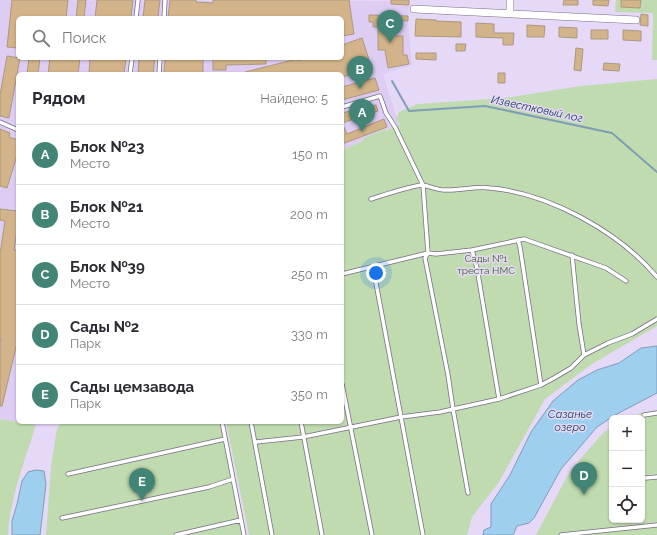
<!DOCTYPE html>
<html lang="ru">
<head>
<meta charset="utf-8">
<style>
  :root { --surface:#fff; --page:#f2f2f3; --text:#2b2b33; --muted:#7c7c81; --line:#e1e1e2; --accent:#428577 }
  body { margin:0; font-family:Raleway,sans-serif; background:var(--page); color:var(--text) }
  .controls { position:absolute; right:12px; bottom:12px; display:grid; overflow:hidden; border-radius:6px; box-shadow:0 1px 3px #0004 }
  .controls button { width:36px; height:36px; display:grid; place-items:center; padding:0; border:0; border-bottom:1px solid var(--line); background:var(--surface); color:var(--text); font:20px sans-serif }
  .you { position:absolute; left:376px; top:273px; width:14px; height:14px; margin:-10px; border:3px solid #fff; border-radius:50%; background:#1a73e8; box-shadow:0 0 0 6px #1a73e833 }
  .badge { display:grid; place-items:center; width:26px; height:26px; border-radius:50%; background:var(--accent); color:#fff; font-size:13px; font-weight:700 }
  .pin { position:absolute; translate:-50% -33px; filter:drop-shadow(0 1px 2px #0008) }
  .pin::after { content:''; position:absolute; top:21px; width:14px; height:12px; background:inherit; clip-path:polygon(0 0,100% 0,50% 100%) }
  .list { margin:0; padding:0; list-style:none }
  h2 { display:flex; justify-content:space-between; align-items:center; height:52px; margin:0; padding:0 16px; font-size:17px }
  h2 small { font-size:13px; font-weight:400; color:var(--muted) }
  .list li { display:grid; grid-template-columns:26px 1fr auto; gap:12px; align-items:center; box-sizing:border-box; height:60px; padding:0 16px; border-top:1px solid var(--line) }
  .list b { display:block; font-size:15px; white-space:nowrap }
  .list p { margin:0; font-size:13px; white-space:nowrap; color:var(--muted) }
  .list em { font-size:13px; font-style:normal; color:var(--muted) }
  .icon { flex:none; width:22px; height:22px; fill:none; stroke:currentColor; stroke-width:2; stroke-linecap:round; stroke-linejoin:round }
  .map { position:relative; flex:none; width:657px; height:535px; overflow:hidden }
  .search { position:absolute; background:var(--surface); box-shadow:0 1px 3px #0004; left:16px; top:16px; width:328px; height:44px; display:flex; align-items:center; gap:10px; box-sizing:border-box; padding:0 14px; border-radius:6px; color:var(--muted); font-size:15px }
  .panel { position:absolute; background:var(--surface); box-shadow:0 1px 3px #0004; left:16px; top:72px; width:328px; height:352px; border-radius:6px }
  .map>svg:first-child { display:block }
  .built { fill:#decdf3; fill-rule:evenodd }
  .green { fill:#c0dbaf }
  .water { fill:#9fcfee; stroke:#7e9eb7 }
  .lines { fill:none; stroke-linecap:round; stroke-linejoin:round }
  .stream { stroke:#7e9eb7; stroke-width:2 }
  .building { fill:#d3b48a; stroke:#ac987e }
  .service-casing { stroke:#786c87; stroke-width:5 }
  .minor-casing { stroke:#786c87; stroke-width:8 }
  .service { stroke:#fff; stroke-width:3.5 }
  .minor { stroke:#fff; stroke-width:7 }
  .labels { text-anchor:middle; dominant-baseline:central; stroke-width:3; stroke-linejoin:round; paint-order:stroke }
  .park-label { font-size:10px; fill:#3d5f23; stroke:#e6d8f7 }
  .water-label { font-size:11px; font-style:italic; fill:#143b51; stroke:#e6d8f7 }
</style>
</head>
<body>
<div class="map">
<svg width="657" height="535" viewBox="0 0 657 535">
  <rect width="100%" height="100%" fill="#e6d8f7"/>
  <path class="built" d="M0,0L409,1L408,21L412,65L383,74L399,125L342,150V74H18V422H45L36,425L0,419ZM18,18H342V58H18Z"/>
  <path class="green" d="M616,0H657V60H652L653,13L615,12Z
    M657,79V326L592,364L545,399L499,482L472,517L467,535H249L226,422H342V150L363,141L364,138L385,129L386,131L399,125L400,123L396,121L399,112L418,104L504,98L581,86Z
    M657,410V535H536L570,471L604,432L612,428V520H642V418H631L641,413Z
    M0,419L36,425C25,460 10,498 8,535H0Z
    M62,422H220L242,535H46L51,466L57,429Z"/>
  <path class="water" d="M657,346V393L615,415L597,427L561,469L534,518L529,523L517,526L513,535H483L484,530L491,527V504L510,475L531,432L553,401L578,380L597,370L619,363L641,348Z
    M36,470L44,471L46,484L40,535H12V521L17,504L22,481L28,472Z"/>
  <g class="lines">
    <path class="stream" d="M392,81L409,111L485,106L612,133L657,172"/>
  </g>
  <path class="building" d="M12,0H68L66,18H18V48L7,47Z
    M78,0H86L84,18H76Z
    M97,0H133L131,18H95Z
    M145,0H160L158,18H143Z
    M170,0H196V2L213,3V0H349L354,34L342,36V18H168Z
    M391,0H409V5L391,4Z
    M564,0H578V5H563Z
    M593,0H609L608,6L593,5Z
    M621,0H641L640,8L621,7Z
    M641,14L648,15V26L640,25Z
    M369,15L408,16V21L394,20V36H403V55H407L409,64L388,68L385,50H378V27H373V22H369Z
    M416,19L436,20V21L461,22V37L415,36Z
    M476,23L494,24V33H514L513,45H503V38L476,37Z
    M527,25L545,26L544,37H527Z
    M559,27L577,28V38L559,37Z
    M591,30H608V39H591Z
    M623,30L641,31V41L623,40Z
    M362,38L372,69L342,77V74H286V72L278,74H245V72L297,59L298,61L307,58H342V45Z
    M456,44H466L465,51H456Z
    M576,48L583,49L581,71L574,70Z
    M416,53H436V60L416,59Z
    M7,56L20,58L9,118L0,116V95Z
    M29,58H40L38,74H27Z
    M50,58L72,59L73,58H80L78,74H48Z
    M90,58H126L124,74H89Z
    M139,58H155L153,74H138Z
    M165,58H203V73L164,74Z
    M213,58H266V64L226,65V70H213Z
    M604,63L620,64L619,71L603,70Z
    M498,73H505V83H498Z
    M375,78L379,90L342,100V87Z
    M376,105L378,111L342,123L347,134L384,119L387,127L342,144V113Z
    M0,129L10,133L9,137L18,140V152L7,188L0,186Z
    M0,209L18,211V223L14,250H18V339L2,406H0V344L1,339H0V254L5,221L0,220Z"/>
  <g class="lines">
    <defs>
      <path id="service" d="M136,18L138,0
        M164,18L165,0
        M130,74L132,58
        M159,74L160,58
        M342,107L380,96L386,113L395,127L423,185L428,253L425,258L448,375L453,409L468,493
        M0,122L18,130
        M371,199C387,194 404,188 421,185C426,185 438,190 444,190C459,191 475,186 490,188C549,193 619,232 657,277
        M518,240L520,247L541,385
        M472,250L477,268L499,399
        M572,255L579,324L584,355
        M373,267L423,535
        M342,274L428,253L436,254L472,250L524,239L606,268L626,281
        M342,384L372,535
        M644,415L657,413
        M222,422L244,535
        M251,422L272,535
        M301,422L322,535
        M256,442L303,437L401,417L440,412L499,399L541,385L554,378L571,368L584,355L608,343L632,334L657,319
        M68,474L225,439
        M646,478L657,477
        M62,518L209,487L233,479
        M176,535L241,520
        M561,535L657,525"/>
      <path id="minor" d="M414,9L636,20
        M510,13V0"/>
    </defs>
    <use href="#service" class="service-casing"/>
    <use href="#minor" class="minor-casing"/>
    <use href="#service" class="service"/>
    <use href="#minor" class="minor"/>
  </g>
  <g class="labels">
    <g class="park-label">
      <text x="486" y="258">Сады №1<tspan x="486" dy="12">треста НМС</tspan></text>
    </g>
    <g class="water-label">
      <text transform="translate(537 109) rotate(12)">Известковый лог</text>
      <text x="570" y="414">Сазанье<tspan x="570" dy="13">озеро</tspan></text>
    </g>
  </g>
</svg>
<div class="controls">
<button>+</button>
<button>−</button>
<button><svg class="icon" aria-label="locate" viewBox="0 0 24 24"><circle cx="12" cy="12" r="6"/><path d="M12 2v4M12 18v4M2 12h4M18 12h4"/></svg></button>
</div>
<div class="you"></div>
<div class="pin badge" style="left:362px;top:132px">A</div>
<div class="pin badge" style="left:360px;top:89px">B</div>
<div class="pin badge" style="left:390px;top:43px">C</div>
<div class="pin badge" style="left:584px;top:495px">D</div>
<div class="pin badge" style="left:142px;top:501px">E</div>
<div class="search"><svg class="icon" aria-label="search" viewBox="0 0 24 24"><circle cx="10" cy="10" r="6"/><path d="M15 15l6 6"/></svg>Поиск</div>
<section class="panel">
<h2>Рядом<small>Найдено: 5</small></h2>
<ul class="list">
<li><span class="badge">A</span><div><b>Блок №23</b><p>Место</p></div><em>150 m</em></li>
<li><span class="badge">B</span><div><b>Блок №21</b><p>Место</p></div><em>200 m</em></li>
<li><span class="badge">C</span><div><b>Блок №39</b><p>Место</p></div><em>250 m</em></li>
<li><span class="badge">D</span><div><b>Сады №2</b><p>Парк</p></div><em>330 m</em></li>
<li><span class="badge">E</span><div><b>Сады цемзавода</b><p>Парк</p></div><em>350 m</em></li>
</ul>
</section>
</div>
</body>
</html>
